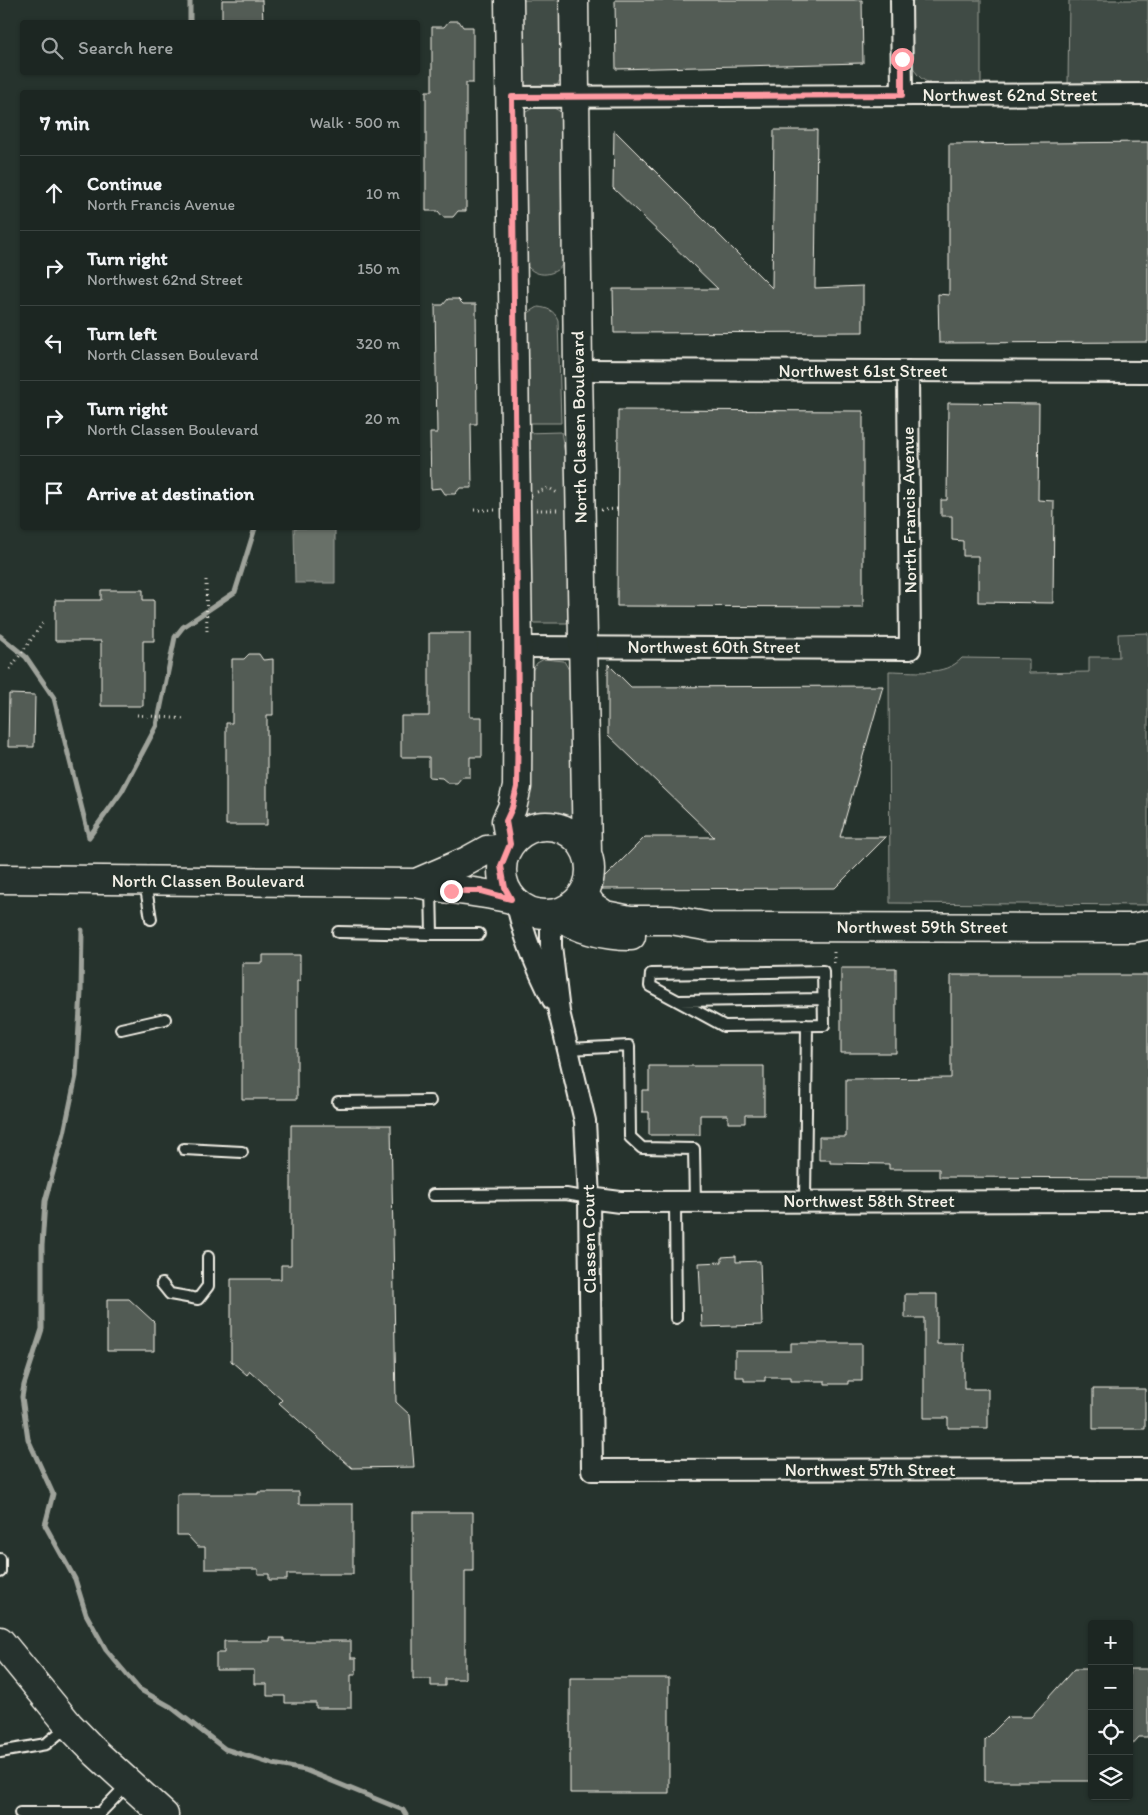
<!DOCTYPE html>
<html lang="en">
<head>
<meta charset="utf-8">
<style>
  :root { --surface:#1c2622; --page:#29322f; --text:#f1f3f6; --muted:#a0a5a5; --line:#3a4340 }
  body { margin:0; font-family:Itim,sans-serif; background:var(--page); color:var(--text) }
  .controls { position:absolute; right:15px; bottom:15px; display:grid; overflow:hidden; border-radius:5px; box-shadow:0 1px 4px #0004 }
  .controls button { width:45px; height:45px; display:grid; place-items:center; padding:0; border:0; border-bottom:1px solid var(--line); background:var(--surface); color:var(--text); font:25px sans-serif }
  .stop { position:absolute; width:15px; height:15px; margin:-11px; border:4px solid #ff9aa2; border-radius:50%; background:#fff }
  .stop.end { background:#ff9aa2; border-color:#fff; box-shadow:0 1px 5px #0008 }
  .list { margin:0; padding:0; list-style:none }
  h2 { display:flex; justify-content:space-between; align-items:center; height:65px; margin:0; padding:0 20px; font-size:21px }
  h2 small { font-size:16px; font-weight:400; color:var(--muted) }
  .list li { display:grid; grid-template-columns:32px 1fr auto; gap:15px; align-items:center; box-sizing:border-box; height:75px; padding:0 20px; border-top:1px solid var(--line) }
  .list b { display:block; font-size:19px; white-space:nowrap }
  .list p { margin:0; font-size:16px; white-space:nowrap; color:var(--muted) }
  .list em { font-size:16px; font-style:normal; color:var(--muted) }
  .icon { flex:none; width:28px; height:28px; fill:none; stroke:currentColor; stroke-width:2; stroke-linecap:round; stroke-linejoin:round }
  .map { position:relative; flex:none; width:1148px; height:1815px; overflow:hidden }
  .search { position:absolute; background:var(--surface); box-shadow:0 1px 4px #0004; left:20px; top:20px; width:400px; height:55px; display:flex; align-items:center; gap:12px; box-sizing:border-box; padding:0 18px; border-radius:5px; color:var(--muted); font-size:19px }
  .panel { position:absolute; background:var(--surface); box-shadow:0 1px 4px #0004; left:20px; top:90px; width:400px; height:440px; border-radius:5px }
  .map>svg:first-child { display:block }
  .green { fill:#414b45; stroke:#9a9e96 }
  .water { fill:#676f68; stroke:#9fa39b }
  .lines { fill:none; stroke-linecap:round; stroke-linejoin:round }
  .stream { stroke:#9fa39b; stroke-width:5 }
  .building { fill:#525c55; stroke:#f4f1e8 }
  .lane-casing { stroke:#f4f1e8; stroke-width:14 }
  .street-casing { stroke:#f4f1e8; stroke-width:24 }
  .secondary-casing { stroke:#f4f1e8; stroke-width:31 }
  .path { stroke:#f4f1e8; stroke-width:3; stroke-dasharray:1 4; stroke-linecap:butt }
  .lane { stroke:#26332d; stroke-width:10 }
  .street { stroke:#26332d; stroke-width:20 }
  .secondary { stroke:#26332d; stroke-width:28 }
  .route { stroke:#ff9aa2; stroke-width:6 }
  .labels { text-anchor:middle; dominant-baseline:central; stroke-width:4.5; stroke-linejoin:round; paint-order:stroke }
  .street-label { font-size:18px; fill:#f4f1e8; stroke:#26332d }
</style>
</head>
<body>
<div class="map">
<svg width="1148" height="1815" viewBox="0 0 1148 1815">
  <rect width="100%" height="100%" fill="#26332d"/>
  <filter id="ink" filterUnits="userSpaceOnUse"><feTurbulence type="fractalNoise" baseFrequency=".02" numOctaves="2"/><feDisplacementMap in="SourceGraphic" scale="10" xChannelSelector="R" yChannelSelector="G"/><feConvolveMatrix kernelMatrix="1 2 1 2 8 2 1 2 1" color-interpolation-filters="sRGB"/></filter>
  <g filter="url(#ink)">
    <path class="green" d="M519,0H562L564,77L555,87L526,86L523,83Z
      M912,0H981V85C957,85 924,93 913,67Z
      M1069,0H1148V85H1068Z
      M533,108H554L561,112L564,263C553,278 534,278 524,262V113Z
      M538,307C547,308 554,310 558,320L561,423H524L525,315Z
      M561,432L570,482V614L567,623H531L525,433Z
      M1148,633V905L890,903L889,671C912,671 945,677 962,658L1029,659V673L1089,672V657H1119L1118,634Z
      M544,659L564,661L569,670L574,825C556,817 538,815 521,824C537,776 531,722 531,672L537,663Z"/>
    <path class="water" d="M294,528H335V583H295Z"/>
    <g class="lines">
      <path class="stream" d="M190,0V22
        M0,636L26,657L54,698L89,837
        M89,837L122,791L157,725L175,637L183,627L235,592L255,528
        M82,930L81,992L76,1076L64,1133L45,1201L42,1246V1329L24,1385L22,1397L28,1439L53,1494L45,1525L75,1579L86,1614L106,1650L139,1689L171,1707L225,1749L273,1764L305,1770L403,1810L406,1815"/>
    </g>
    <path class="building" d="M222,0H262L263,22H222Z
      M615,0H862L863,63L616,69Z
      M449,21H459L463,27H473V83H466V211H458L453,217H443L438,211H426V91H432V27H444Z
      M614,130L772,288L774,130H817L815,288L863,286V332L614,333L613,289H718L613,188Z
      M1148,142V342L939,343L938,294L949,295V144Z
      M448,299H458L463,304H476L477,424H471L472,488H460L455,494H445L441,488L431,489L430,433H437L435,305H443Z
      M948,403L1039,404L1038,500L1054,501L1053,603L978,602V556H963V541L952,540V516H941V500H947Z
      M618,410L863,411V607L617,606Z
      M101,590H143V600H154V641H143V706H101V641H55V600H101Z
      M429,633H470V717H482V757H470V777H462L457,783H448L442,778L429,777V757H401V716H429Z
      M249,654H259L263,660L273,659V715H267V825H226V723H232V659H244Z
      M608,664L631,687L883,686L840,837H886L835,888L599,889L597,885L645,837H714L608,735Z
      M9,694L35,695L34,747H8Z
      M263,955H300V981H297V1099H242V963H263Z
      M841,968H896V1053H841Z
      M951,975H1148V1178L939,1177V1169H889V1164L830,1163V1160H819V1137H846V1079L951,1078Z
      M649,1066H764V1115H745V1123H728V1115H700V1135H649V1112H642V1090H649Z
      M291,1125H391L396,1402L410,1415L414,1467L352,1468L279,1403L282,1400L250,1371L247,1375L231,1361V1279H281V1265H291Z
      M736,1256V1262L760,1261L762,1325L702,1327L699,1263L722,1262V1257Z
      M905,1294H937V1344H964V1389H988V1428H948V1418H924V1318H905Z
      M107,1299H129L154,1322V1351H107Z
      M791,1343H862V1381H848V1384H825V1381H791V1377H765V1381H744V1377H735V1351H791Z
      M1093,1389H1145V1429H1093Z
      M258,1492H299V1504H353V1574H287V1580H269V1574H258V1569H205V1547H198L187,1535H177V1494H258Z
      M413,1512H473V1571H465V1679H445V1686H431V1679H413Z
      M270,1638H284V1641H351V1658H356V1675H351V1708H316V1703H285V1696H267V1684H254V1670H216V1653H224V1641H270Z
      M1074,1669H1092V1781H985V1740L1008,1717H1031Z
      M1129,1669H1148V1737H1139L1129,1748Z
      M570,1678H669V1793H570Z"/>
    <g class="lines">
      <defs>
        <path id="lane" d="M145,882L151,919
          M431,887L432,934H479
          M338,932L432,934
          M823,971L824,1025L724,1026L650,986L651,974Z
          M679,1001L824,999
          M121,1029L165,1019
          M568,1049L629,1046L630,1137L642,1148L694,1149L695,1202
          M338,1102L430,1101
          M184,1149L242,1152
          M433,1195L566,1194L589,1198
          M805,1201L807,1025
          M675,1202L676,1318
          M162,1284L170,1294L198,1299L208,1286V1257
          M0,1559V1572
          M0,1752L46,1744L69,1725
          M20,1813H100L128,1784"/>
        <path id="street" d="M901,0L902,95
          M512,97L1148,94
          M578,370L1148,372
          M518,647L910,649L908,371
          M517,904C524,939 537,969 553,1000
          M551,914V946L559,1012L585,1121L589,1198L592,1470L1148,1469
          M589,1198L620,1202L1148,1201"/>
        <path id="secondary" d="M509,0L518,647L517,787L512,808L506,821L510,844
          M574,0L578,370L587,854
          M502 870a44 44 0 1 1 88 0a44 44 0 1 1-88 0Z
          M0,879L416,883C448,890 479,891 511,899
          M416,883L467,861L487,850L507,848
          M584,894L592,906L605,915L630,920H671L711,927L1133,928L1148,925
          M555,914C578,929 604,936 631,936
          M0,1641L69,1725L97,1754L164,1815"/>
      </defs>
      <use href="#lane" class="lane-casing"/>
      <use href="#street" class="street-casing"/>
      <use href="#secondary" class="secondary-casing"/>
      <path class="path" d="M537,492L549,488L559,494
        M474,510H495
        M536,510H560
        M601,510L618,509
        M206,580L207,632
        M10,669L43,623
        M137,715L185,719
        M834,963V948"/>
      <use href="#lane" class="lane"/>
      <use href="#street" class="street"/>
      <use href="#secondary" class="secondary"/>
    </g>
  </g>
  <g class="lines" filter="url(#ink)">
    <path class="route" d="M451,891H481L511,899L505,888L501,866L510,844L506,821L512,808L517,787L518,715L512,97L902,95V59"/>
  </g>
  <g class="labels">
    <g class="street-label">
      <text x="1010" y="95">Northwest 62nd Street</text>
      <text x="863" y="371">Northwest 61st Street</text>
      <text transform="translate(579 427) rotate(-91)">North Classen Boulevard</text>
      <text transform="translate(909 510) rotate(-91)">North Francis Avenue</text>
      <text x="714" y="647">Northwest 60th Street</text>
      <text x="208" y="881">North Classen Boulevard</text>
      <text x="922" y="927">Northwest 59th Street</text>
      <text x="869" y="1201">Northwest 58th Street</text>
      <text transform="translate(589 1239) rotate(-91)">Classen Court</text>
      <text x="870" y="1470">Northwest 57th Street</text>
    </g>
  </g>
</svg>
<div class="controls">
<button>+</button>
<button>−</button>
<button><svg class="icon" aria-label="locate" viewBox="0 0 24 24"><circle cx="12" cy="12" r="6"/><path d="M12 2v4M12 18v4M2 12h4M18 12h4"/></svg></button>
<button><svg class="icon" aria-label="layers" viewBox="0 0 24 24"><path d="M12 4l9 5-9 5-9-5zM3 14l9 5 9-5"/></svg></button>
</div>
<div class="stop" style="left:902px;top:59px"></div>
<div class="stop end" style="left:451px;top:891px"></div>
<div class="search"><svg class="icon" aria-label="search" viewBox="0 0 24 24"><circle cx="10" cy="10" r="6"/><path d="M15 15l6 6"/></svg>Search here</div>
<section class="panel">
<h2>7 min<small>Walk · 500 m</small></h2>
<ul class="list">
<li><svg class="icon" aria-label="ahead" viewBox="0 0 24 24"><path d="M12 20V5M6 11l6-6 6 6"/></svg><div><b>Continue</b><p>North Francis Avenue</p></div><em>10 m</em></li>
<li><svg class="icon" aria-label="right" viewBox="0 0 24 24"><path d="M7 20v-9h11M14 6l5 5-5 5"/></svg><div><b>Turn right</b><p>Northwest 62nd Street</p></div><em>150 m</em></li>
<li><svg class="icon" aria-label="left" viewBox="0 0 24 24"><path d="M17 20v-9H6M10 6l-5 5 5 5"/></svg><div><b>Turn left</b><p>North Classen Boulevard</p></div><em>320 m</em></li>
<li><svg class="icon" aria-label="right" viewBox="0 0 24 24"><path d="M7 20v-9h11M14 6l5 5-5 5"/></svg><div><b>Turn right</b><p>North Classen Boulevard</p></div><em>20 m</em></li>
<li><svg class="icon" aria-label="arrive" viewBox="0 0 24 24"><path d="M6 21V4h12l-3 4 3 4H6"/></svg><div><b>Arrive at destination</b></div></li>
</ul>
</section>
</div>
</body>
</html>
